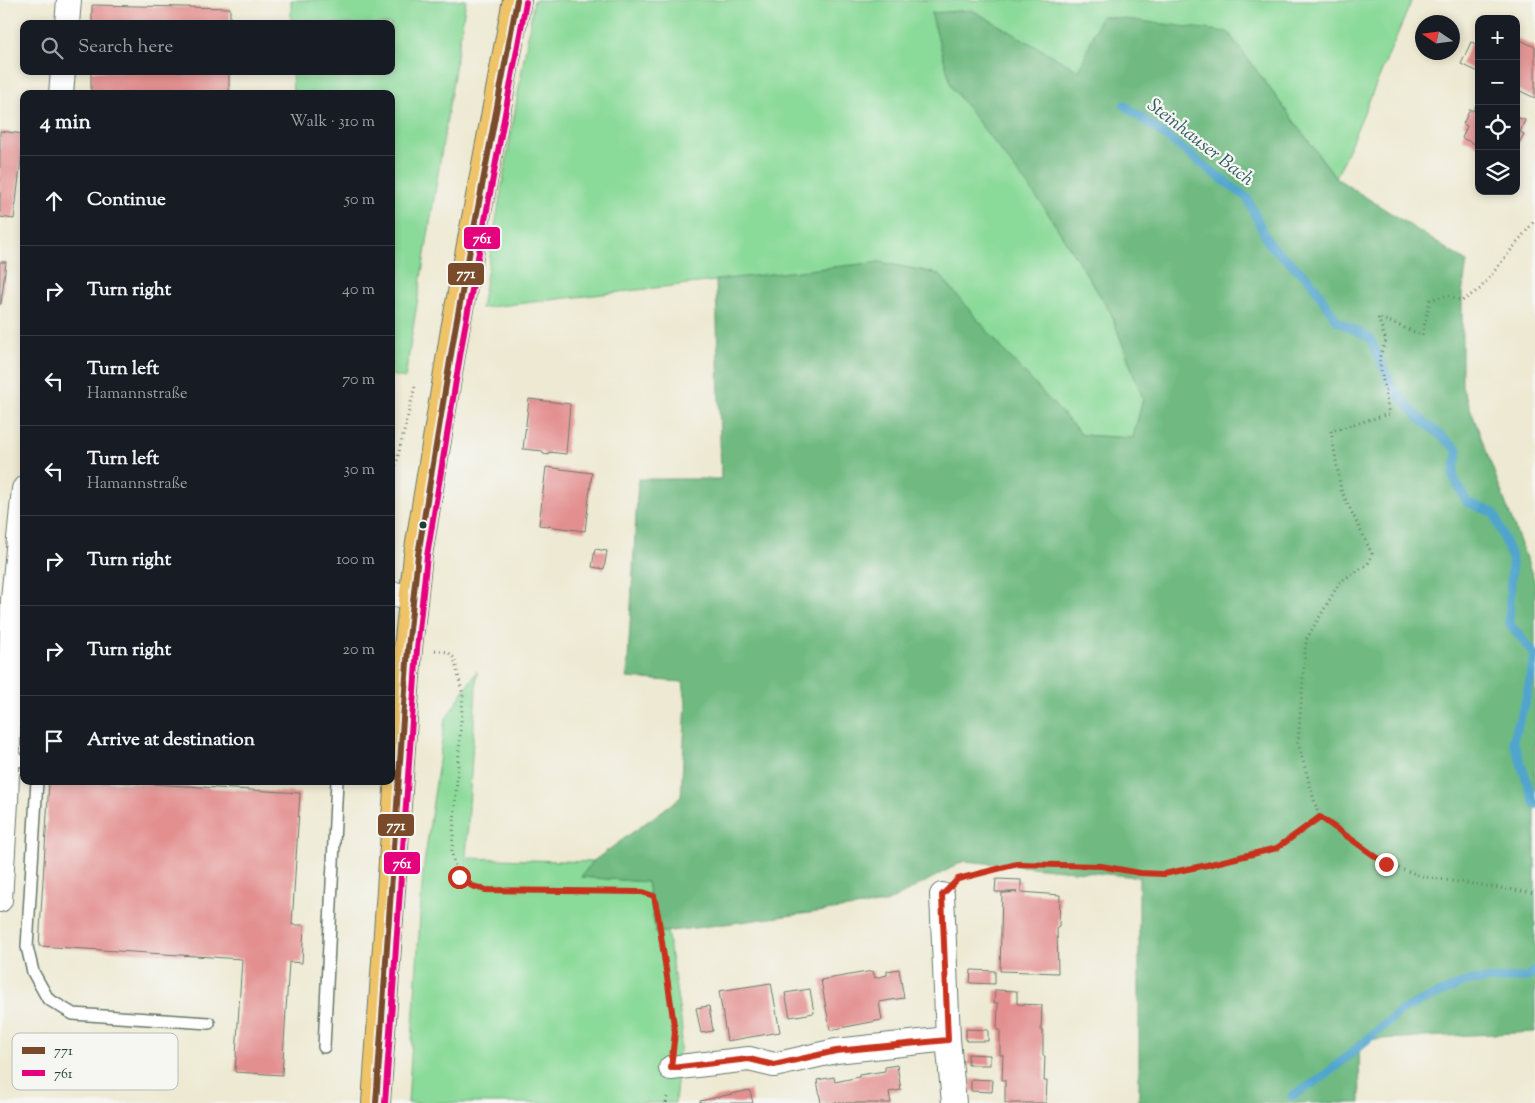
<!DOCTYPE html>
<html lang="en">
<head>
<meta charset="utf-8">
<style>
  :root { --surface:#171b24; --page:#20242c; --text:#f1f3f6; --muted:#9ea1a6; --line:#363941 }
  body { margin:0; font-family:"Sorts Mill Goudy",serif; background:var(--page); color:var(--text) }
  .controls { position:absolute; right:15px; top:15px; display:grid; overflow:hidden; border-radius:10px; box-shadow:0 2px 8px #0003 }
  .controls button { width:45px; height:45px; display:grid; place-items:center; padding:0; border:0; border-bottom:1px solid var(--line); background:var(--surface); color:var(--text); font:25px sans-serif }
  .compass { position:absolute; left:1415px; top:15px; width:45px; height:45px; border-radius:50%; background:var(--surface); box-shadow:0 2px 8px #0003; rotate:283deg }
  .stop { position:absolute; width:15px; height:15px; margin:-11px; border:4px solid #c8321e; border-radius:50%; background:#fff }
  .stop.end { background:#c8321e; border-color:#fff; box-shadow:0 1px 5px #0008 }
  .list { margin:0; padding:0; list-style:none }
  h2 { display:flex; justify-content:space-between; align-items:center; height:65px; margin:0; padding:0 20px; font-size:21px }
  h2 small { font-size:16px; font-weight:400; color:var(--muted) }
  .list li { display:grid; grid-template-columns:32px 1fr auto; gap:15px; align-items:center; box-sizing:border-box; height:90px; padding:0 20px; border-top:1px solid var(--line) }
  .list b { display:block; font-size:19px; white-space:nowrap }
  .list p { margin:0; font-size:16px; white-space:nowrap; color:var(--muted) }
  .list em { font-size:16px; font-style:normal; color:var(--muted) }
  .icon { flex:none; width:28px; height:28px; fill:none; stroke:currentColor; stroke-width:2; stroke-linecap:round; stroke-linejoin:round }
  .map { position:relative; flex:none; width:1535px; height:1103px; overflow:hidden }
  .search { position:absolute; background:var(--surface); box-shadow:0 2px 8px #0003; left:20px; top:20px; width:375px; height:55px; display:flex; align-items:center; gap:12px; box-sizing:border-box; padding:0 18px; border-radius:10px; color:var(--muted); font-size:19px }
  .panel { position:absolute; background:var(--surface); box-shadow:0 2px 8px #0003; left:20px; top:90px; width:375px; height:695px; border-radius:10px }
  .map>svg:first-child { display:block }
  .green { fill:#8ada99; stroke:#548c66 }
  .forest { fill:#6fba81; stroke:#477c5a }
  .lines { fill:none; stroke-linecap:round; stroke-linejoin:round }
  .stream { stroke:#51a5cd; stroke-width:9 }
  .building { fill:#e38f8f }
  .service-casing { stroke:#67796b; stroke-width:14 }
  .minor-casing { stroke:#67796b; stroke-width:26 }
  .primary-casing { stroke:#67796b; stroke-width:30 }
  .path { stroke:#67796b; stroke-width:3; stroke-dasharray:1 4; stroke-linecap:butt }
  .service { stroke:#fff; stroke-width:11 }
  .minor { stroke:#fff; stroke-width:24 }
  .primary { stroke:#efc469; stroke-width:28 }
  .bus-1-casing { stroke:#f6f6f2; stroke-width:10 }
  .bus-2-casing { stroke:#f6f6f2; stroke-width:10 }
  .bus-1 { stroke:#7a4b2a; stroke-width:6 }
  .bus-2 { stroke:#e5007d; stroke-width:6 }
  .route { stroke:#c8321e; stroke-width:6 }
  .bus-dot { fill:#1f3d34; stroke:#f6f6f2; stroke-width:2 }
  .labels { text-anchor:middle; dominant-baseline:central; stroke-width:4.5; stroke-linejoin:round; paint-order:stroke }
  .water-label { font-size:19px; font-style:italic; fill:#2e5c62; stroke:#f6f6f2 }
  .key { fill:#f6f6f2; stroke:#b6beb9; stroke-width:1 }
  .key-label { font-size:14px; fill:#1f3d34 }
  .line-badge { stroke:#f6f6f2; stroke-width:2 }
  .badge-label { font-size:14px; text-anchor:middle; font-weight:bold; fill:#fff }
</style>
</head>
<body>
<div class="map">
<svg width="1535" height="1103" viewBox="0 0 1535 1103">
  <rect width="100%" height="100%" fill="#f6f6f2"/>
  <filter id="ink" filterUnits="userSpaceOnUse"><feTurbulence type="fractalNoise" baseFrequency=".02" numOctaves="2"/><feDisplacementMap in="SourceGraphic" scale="10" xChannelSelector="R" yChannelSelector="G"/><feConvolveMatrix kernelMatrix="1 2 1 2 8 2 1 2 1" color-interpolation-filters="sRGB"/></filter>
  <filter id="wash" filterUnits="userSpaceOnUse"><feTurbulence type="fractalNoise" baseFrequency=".0096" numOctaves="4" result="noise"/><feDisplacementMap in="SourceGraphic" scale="20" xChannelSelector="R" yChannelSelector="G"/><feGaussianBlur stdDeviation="1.12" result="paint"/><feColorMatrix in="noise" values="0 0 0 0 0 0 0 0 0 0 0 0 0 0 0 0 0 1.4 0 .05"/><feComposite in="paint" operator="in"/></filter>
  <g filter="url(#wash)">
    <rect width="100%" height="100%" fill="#ede9d2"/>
    <path class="green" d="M291,0H466L405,378L391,375V94H293L292,71H391V24H291Z
      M534,0H1412L1336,178L1228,32L1080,72L972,10L1044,207L1111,313L1143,399L1133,438L1082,435L1006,353L939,274L880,262L481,308Z
      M477,671L466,858L592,862L581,877L647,882L656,933L667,931L682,1027L675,1103H408L423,871L445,720Z"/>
    <path class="forest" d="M972,10L1079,71L1101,16L1228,32L1336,178L1467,262L1462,294V386L1535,582V1032L1359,1040L1360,1103H1139V877L964,861L886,903L656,933L647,882L581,877L592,862L681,797L686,702L683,682L627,678L638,479H721L716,280L880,262L939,274L1006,353L1082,435L1133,438L1143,399L1111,313L1044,207L952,88L931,13Z"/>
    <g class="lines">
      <path class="stream" d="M1124,105L1247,198L1269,244L1310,280L1337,321L1370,338L1393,389L1419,418L1458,450L1453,476L1467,502L1494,513L1512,559L1509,623L1535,655L1525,703L1513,740L1535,805
        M1292,1096L1323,1077L1402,1010L1468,981L1528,977L1535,971"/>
    </g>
    <g id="blocks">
      <path class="building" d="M92,5L230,8V24H92Z
        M1516,38L1535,47V98L1516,89Z
        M1471,42L1479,45V72L1461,64Z
        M91,71H229V94H91Z
        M1479,100V146L1462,138L1467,126L1463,124L1470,109L1473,111Z
        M1516,117L1525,120L1520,132L1524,134L1516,149Z
        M0,131L24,134L14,219L0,217Z
        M0,262H6L1,304H0Z
        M529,399L570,404L566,454L549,452V455L543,454V451L523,449Z
        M546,467L592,473L585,531L539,525Z
        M595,549L607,551L604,569L592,567Z
        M49,781H103L300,793L292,925H304L302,963L289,962L282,1075L235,1072L242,959L39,946Z
        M996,879L1021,880V892L1060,895L1059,926L1057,927L1058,973L1000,971L1002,893L1017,892H995Z
        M899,969L904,998L879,1002L882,1020L830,1030L821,980L873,971L875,978L887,975V971Z
        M971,970L995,971V984L970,983Z
        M771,983L780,1032L727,1041L719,991Z
        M810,989L814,1013L790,1017L785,993Z
        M995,990L1017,991V1004L1042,1005L1041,1031H1043V1056H1045L1044,1081H1047L1046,1103H1005V1080H1002L1003,1055H1000V1030H997L998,1003H994Z
        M709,1006L713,1031L701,1033L696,1008Z
        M966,1029L988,1030V1041H966Z
        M968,1054L990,1055V1065H968Z
        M897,1065L901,1090L889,1092L891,1103H821L817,1080L834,1077L835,1082L859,1077V1075L885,1071V1067Z
        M971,1079L993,1080L992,1092L971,1091Z
        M750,1090L753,1103H700V1101Z"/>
    </g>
  </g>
  <g filter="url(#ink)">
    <use href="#blocks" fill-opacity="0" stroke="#67796b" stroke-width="1"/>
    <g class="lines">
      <defs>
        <path id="service" d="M8,759L24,761
          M37,781L27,947L33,972L48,999L73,1014L209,1023
          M324,1047L337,781"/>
        <path id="minor" d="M67,24L69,0
          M61,94L63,71
          M391,594L413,596
          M942,895L948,1039L954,1103
          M0,900L6,802L13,599L24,489
          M671,1068L749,1059L774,1065L836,1051L948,1039"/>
        <path id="primary" d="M376,1103L408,648L418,555L455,330L517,0"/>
      </defs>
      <use href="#service" class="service-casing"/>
      <use href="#minor" class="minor-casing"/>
      <use href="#primary" class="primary-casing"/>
      <path class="path" d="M391,485L415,386
        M435,650L448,652L454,658L463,695L452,850C453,873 464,884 486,889L642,892L654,896L675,1032L674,1043
        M1319,817L1386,864L1425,877L1535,893
        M961,878L1017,864L1101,866L1140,873L1164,874L1277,848L1319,817L1298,743L1306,640L1340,582L1368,564L1372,554L1341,490L1331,431L1389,414L1379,358L1386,341L1378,317L1422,335L1430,300L1448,295L1462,301L1480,289L1535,220
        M666,1103L668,1094"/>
      <use href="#service" class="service"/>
      <use href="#minor" class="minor"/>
      <use href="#primary" class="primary"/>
      <defs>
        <path id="bus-1" d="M376,1103L408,648L418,555L455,330L517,0"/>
        <path id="bus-2" d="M385,1103L417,649L427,556L464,332L526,2"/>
      </defs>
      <use href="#bus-1" class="bus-1-casing"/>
      <use href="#bus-2" class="bus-2-casing"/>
      <use href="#bus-1" class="bus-1"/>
      <use href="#bus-2" class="bus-2"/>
    </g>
  </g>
  <g class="lines" filter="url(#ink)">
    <path class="route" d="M459,877L472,886L486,890L642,892L654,896L658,915L675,1032L671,1068L749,1059L774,1065L836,1051L948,1040L942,895L958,879L1017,864L1101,866L1140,873L1164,874L1207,865L1277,848L1320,817L1386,864"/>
  </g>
  <circle class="bus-dot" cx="423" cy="525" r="4.5"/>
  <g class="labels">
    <g class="water-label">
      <text transform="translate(1200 143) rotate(38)">Steinhauser Bach</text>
    </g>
  </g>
  <rect x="12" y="1033" width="166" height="57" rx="8" class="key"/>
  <rect x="22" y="1047" width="23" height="7" fill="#7a4b2a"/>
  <rect x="22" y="1070" width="23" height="6" fill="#e5007d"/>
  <g class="key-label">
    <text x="54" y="1055">771</text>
    <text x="54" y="1078">761</text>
  </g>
  <g class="line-badge">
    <rect x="463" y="226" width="38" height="24" rx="5" fill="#e5007d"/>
    <rect x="447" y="262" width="38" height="24" rx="5" fill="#7a4b2a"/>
    <rect x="377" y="813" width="38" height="24" rx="5" fill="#7a4b2a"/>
    <rect x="383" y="851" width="38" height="24" rx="5" fill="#e5007d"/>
  </g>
  <g class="badge-label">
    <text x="482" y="243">761</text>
    <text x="466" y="278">771</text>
    <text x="396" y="830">771</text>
    <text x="402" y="868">761</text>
  </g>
</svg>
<div class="controls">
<button>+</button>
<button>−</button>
<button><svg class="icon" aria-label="locate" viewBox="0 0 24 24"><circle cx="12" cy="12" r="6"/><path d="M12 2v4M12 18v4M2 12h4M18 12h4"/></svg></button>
<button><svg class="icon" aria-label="layers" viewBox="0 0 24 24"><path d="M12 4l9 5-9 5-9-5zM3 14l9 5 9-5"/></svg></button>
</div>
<svg class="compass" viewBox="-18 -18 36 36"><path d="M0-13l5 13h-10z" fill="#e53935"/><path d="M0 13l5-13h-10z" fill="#9ea1a6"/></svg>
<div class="stop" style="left:459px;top:877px"></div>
<div class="stop end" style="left:1386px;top:864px"></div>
<div class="search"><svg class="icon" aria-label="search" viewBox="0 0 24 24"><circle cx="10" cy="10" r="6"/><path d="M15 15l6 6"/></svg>Search here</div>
<section class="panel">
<h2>4 min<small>Walk · 310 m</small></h2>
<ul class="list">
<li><svg class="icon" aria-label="ahead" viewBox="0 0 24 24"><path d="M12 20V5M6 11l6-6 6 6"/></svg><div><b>Continue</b></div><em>50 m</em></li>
<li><svg class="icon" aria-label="right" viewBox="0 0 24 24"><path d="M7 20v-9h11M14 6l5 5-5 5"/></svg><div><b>Turn right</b></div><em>40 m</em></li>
<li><svg class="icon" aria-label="left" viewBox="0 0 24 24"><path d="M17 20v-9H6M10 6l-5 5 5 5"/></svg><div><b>Turn left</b><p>Hamannstraße</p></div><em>70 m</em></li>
<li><svg class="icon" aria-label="left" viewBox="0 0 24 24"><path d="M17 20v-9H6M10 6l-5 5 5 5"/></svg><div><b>Turn left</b><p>Hamannstraße</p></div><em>30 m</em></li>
<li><svg class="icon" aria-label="right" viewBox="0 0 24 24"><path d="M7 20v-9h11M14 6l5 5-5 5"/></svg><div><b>Turn right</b></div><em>100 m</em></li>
<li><svg class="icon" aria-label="right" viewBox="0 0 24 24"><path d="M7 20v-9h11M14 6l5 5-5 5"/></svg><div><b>Turn right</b></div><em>20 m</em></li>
<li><svg class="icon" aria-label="arrive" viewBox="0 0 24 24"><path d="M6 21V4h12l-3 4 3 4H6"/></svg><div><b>Arrive at destination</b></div></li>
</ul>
</section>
</div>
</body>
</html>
